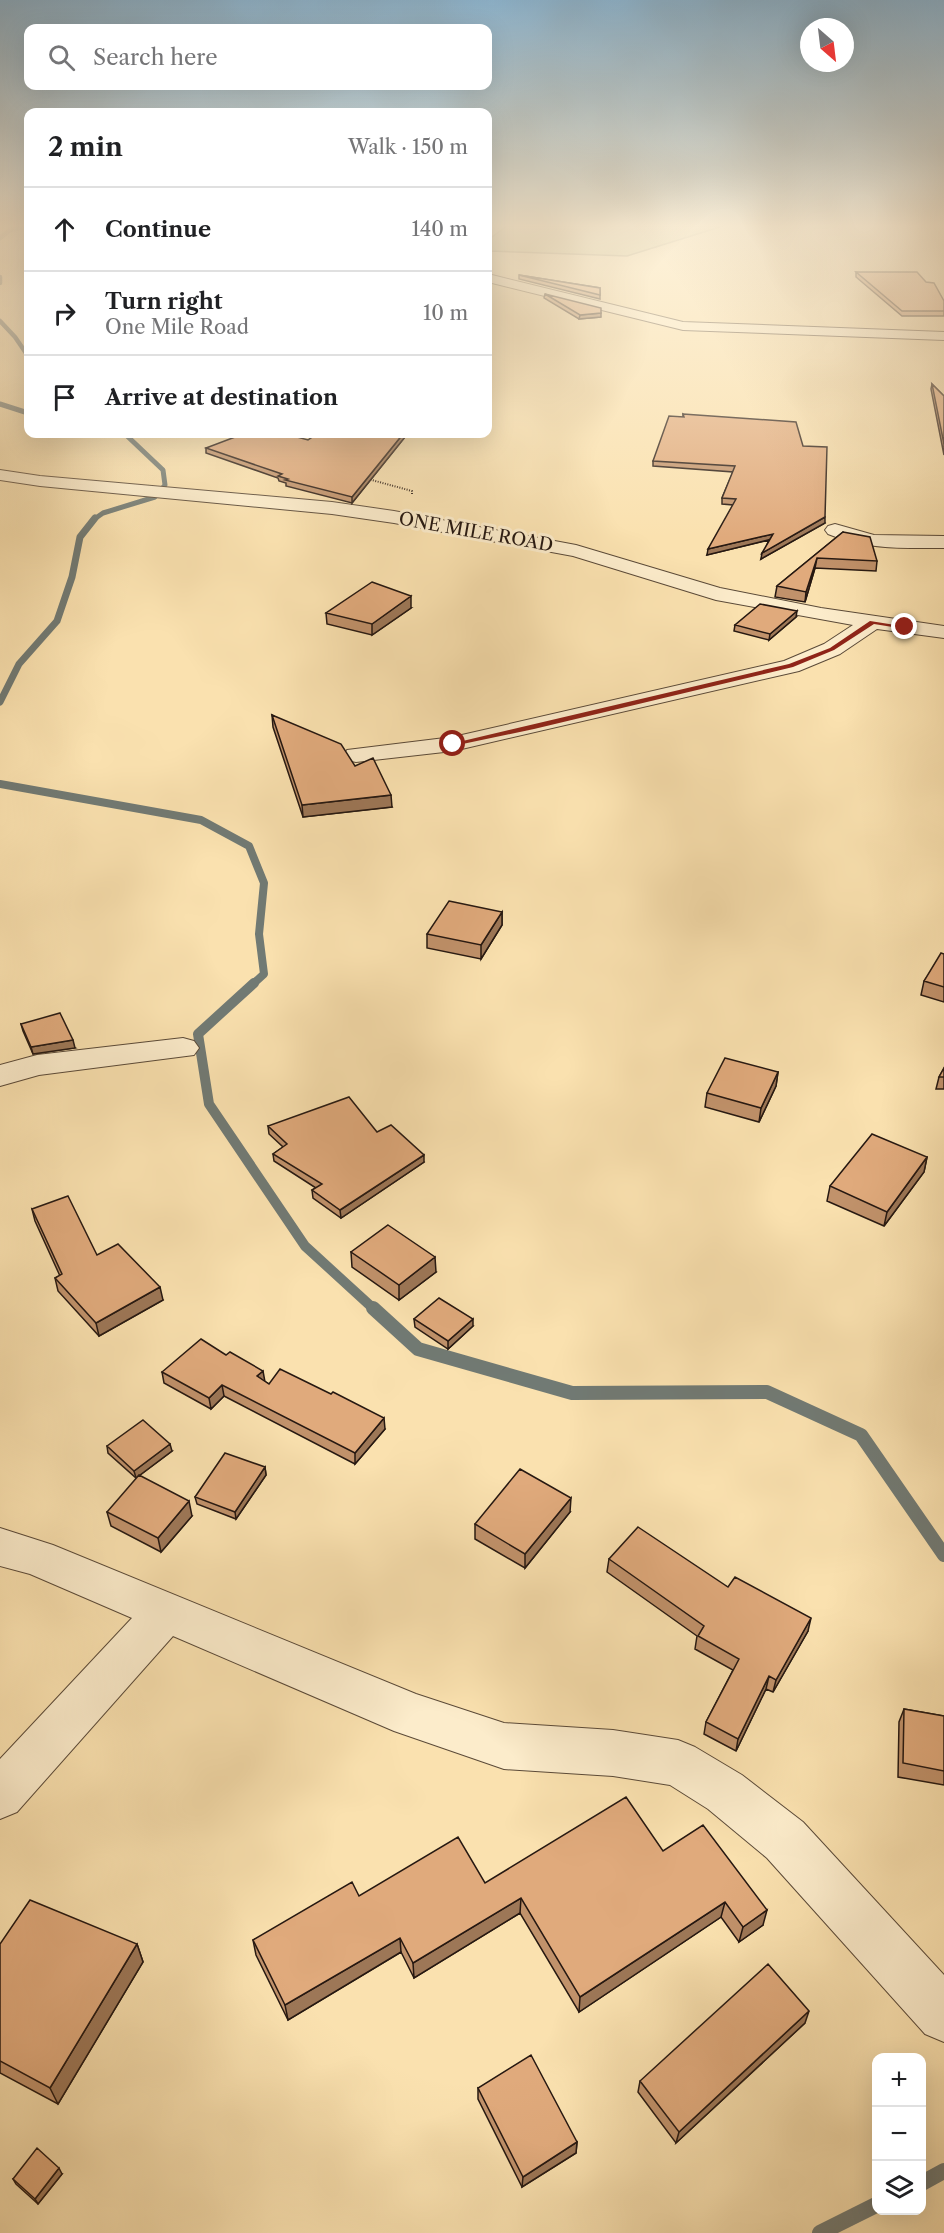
<!DOCTYPE html>
<html lang="en">
<head>
<meta charset="utf-8">
<style>
  :root { --surface:#fff; --page:#f6f6f6; --text:#202124; --muted:#757577; --line:#e0e0e0 }
  body { margin:0; font-family:"Libre Caslon Text",serif; background:var(--page); color:var(--text) }
  .controls { position:absolute; right:18px; bottom:18px; display:grid; overflow:hidden; border-radius:12px; box-shadow:0 6px 24px #0002 }
  .controls button { width:54px; height:54px; display:grid; place-items:center; padding:0; border:0; border-bottom:2px solid var(--line); background:var(--surface); color:var(--text); font:30px sans-serif }
  .compass { position:absolute; left:800px; top:18px; width:54px; height:54px; border-radius:50%; background:var(--surface); box-shadow:0 6px 24px #0002; rotate:152deg }
  .stop { position:absolute; width:18px; height:18px; margin:-14px; border:4px solid #8f2418; border-radius:50%; background:#fff }
  .stop.end { background:#8f2418; border-color:#fff; box-shadow:0 2px 6px #0008 }
  .list { margin:0; padding:0; list-style:none }
  h2 { display:flex; justify-content:space-between; align-items:center; height:78px; margin:0; padding:0 24px; font-size:26px }
  h2 small { font-size:20px; font-weight:400; color:var(--muted) }
  .list li { display:grid; grid-template-columns:39px 1fr auto; gap:18px; align-items:center; box-sizing:border-box; height:84px; padding:0 24px; border-top:2px solid var(--line) }
  .list b { display:block; font-size:22px; white-space:nowrap }
  .list p { margin:0; font-size:20px; white-space:nowrap; color:var(--muted) }
  .list em { font-size:20px; font-style:normal; color:var(--muted) }
  .icon { flex:none; width:33px; height:33px; fill:none; stroke:currentColor; stroke-width:2; stroke-linecap:round; stroke-linejoin:round }
  .map { position:relative; flex:none; width:944px; height:2233px; overflow:hidden }
  .search { position:absolute; background:var(--surface); box-shadow:0 6px 24px #0002; left:24px; top:24px; width:468px; height:66px; display:flex; align-items:center; gap:15px; box-sizing:border-box; padding:0 21px; border-radius:12px; color:var(--muted); font-size:22px }
  .panel { position:absolute; background:var(--surface); box-shadow:0 6px 24px #0002; left:24px; top:108px; width:468px; height:330px; border-radius:12px }
  .map>svg:first-child { display:block }
  .green { fill:#c3c187; stroke:#746c4c; stroke-width:1.5 }
  .lines { fill:none; stroke-linecap:round; stroke-linejoin:round }
  .stream-far6 { stroke:#717a74; stroke-width:4.5 }
  .stream-far5 { stroke:#717a74; stroke-width:5 }
  .stream-far4 { stroke:#717a74; stroke-width:7 }
  .stream-far3 { stroke:#717a74; stroke-width:8 }
  .stream-far2 { stroke:#717a74; stroke-width:10 }
  .stream-far1 { stroke:#717a74; stroke-width:14 }
  .stream { stroke:#717a74; stroke-width:16 }
  .minor-casing { stroke:#5b4a38; stroke-width:2 }
  .path { stroke:#261811; stroke-width:2; stroke-dasharray:1 1.5; stroke-linecap:butt }
  .minor { fill:#fceccb; fill-rule:evenodd }
  .wall { fill:#c1926b; stroke:#261811; stroke-width:1.5 }
  .shaded-wall { fill:#9d7757; stroke:#261811; stroke-width:1.5 }
  .building { fill:#e0aa7c; stroke:#261811; stroke-width:1.5 }
  .route { fill:#8f2418 }
  .labels { text-anchor:middle; dominant-baseline:central; stroke-width:6; stroke-linejoin:round; paint-order:stroke }
  .far-street-label { font-size:18px; fill:#261811; stroke:#fceccb }
</style>
</head>
<body>
<div class="map">
<svg width="944" height="2233" viewBox="0 0 944 2233">
  <rect width="100%" height="100%" fill="#fae1af"/>
  <filter id="stains"><feTurbulence type="fractalNoise" baseFrequency=".00333" numOctaves="4"/><feColorMatrix values="0 0 0 0 .2 0 0 0 0 .09 0 0 0 0 .02 0 0 0 .5 -.17"/></filter>
  <radialGradient id="worn" r=".72"><stop offset=".6" stop-color="#630" stop-opacity="0"/><stop offset="1" stop-color="#630" stop-opacity=".3"/></radialGradient>
  <path class="green" d="M507,226H723L627,256L488,251V240Z"/>
  <g class="lines">
    <path class="stream-far6" d="M0,238L10,230L28,226
      M0,277V283
      M0,321L15,337L28,356"/>
    <path class="stream-far5" d="M27,355L28,357
      M0,404L28,413
      M93,520L103,513L155,497L165,485L163,470L125,434"/>
    <path class="stream-far4" d="M0,702L19,664L57,621L72,577L80,537L95,518"/>
    <path class="stream-far3" d="M0,784L201,820L249,846L264,883L259,934L264,974L253,984"/>
    <path class="stream-far2" d="M254,983L198,1034L209,1104L305,1246L375,1310"/>
    <path class="stream-far1" d="M373,1308L418,1349L572,1393L767,1392L861,1435L944,1555"/>
    <path class="stream" d="M922,2183L944,2171
      M820,2233L876,2205"/>
    <defs>
      <path id="minor" d="M488,274L683,322L944,332V340L683,330L488,282Z
        M0,470L40,476L332,502L394,511L576,545L720,588L821,608L944,626V638L877,629L840,654L799,671L453,751L356,762L347,760L344,755L347,750L453,737L784,661L824,644L853,625L716,600L573,556L394,523L332,514L40,486L0,480Z
        M835,524L874,535L944,536V548C904,548 866,550 828,534L825,530L828,526Z
        M183,1038L194,1041L199,1048L194,1055L39,1075L0,1086V1065L37,1055Z
        M0,1528L53,1545L416,1694L504,1723L613,1730L678,1740L695,1747L742,1775L803,1822L944,1975V2042L925,2034L767,1858L708,1809L670,1785L613,1776L504,1769L394,1731L173,1636L17,1812L0,1819V1759L132,1618L30,1574L0,1566Z"/>
    </defs>
    <use href="#minor" class="minor-casing"/>
    <path class="path" d="M368,479L412,491V495"/>
    <use href="#minor" class="minor"/>
  </g>
  <path class="wall" d="M856,272L944,301V316H902L856,277Z
    M519,275L600,288V299L519,279Z
    M545,294L601,317L579,319L544,298Z
    M932,384L944,396V455L931,389Z
    M683,414L825,523L761,559L769,540L707,555L733,505L722,504V498L733,472L653,466V461L683,417Z
    M317,434H405V437L352,503L286,486V483L279,481L278,478L206,453V448L308,440Z
    M843,532L877,561L876,571L815,568L805,602L775,597L777,586Z
    M411,608L372,635L327,624L326,613Z
    M796,617L769,640L734,631L735,625Z
    M272,715L355,766L392,807L303,817L273,727Z
    M502,912V925L481,959L427,948V934Z
    M944,954V1002L921,995L924,981Z
    M21,1024L75,1048L33,1054L23,1031Z
    M944,1068V1089H936L939,1077Z
    M778,1072L776,1086L759,1122L705,1107L707,1093Z
    M268,1126L377,1132L424,1162L341,1218L313,1198L312,1190L316,1188L274,1161L273,1154L283,1147L269,1134Z
    M927,1157L924,1172L884,1226L827,1201L830,1186Z
    M32,1209L97,1255L163,1300L99,1336L58,1291L55,1278L60,1276L35,1221Z
    M351,1252L436,1272L399,1300L352,1267Z
    M414,1319L473,1326L448,1349L415,1327Z
    M162,1372L264,1381L269,1384L385,1429L355,1464L224,1396L211,1409L164,1383Z
    M107,1446L172,1451L136,1478L108,1453Z
    M265,1467L266,1475L236,1519L197,1504L195,1497Z
    M107,1512L192,1516L161,1552L111,1526Z
    M570,1512L525,1568L475,1539V1524Z
    M609,1559L728,1587L808,1631L773,1692L766,1689L736,1751L704,1734L706,1722L733,1670L695,1649L697,1636L607,1572Z
    M904,1709L944,1716V1785L898,1777L899,1722Z
    M663,1851L763,1925L739,1942L721,1917L579,2012L520,1913L414,1978L401,1952L288,2020L256,1955L253,1940L359,1896L485,1883Z
    M0,1944H137L143,1962L58,2104L0,2073Z
    M805,2023L676,2143L638,2092L640,2081Z
    M478,2088L577,2142L576,2153L522,2187L478,2099Z
    M62,2174L38,2204L16,2184L13,2179Z"/>
  <path class="shaded-wall" d="M601,313V317L579,319L580,315Z
    M403,434H405V437L352,503V497Z
    M825,517V523L761,559L762,553Z
    M773,534L772,539L707,555L708,549Z
    M817,558L815,568L805,602L806,592Z
    M411,596V608L372,635V624Z
    M797,611L796,617L769,640L770,634Z
    M391,795L392,807L303,817L302,805Z
    M502,912V925L481,959V945Z
    M73,1040L75,1048L33,1054L31,1047Z
    M778,1072L776,1086L759,1122L761,1108Z
    M424,1155V1162L341,1218L340,1210Z
    M927,1157L924,1172L884,1226L887,1212Z
    M435,1257L436,1272L399,1300V1285Z
    M160,1287L163,1300L99,1336L96,1323Z
    M473,1319V1326L448,1349V1341Z
    M263,1371L265,1382L257,1376Z
    M222,1385L224,1396L211,1409L209,1398Z
    M384,1418L385,1429L355,1464V1453Z
    M170,1444L172,1451L136,1478L134,1471Z
    M265,1467L266,1475L236,1519L235,1512Z
    M571,1498L570,1512L525,1568V1554Z
    M189,1501L192,1516L161,1552L158,1538Z
    M811,1618L808,1631L773,1692L776,1680Z
    M769,1676L766,1689L736,1751L738,1739Z
    M521,1898L520,1913L414,1978L413,1963Z
    M725,1902L721,1917L579,2012L580,1997Z
    M767,1910L763,1925L739,1942L743,1927Z
    M400,1938L401,1952L288,2020L285,2005Z
    M137,1944L143,1962L58,2104L50,2088Z
    M809,2011L805,2023L676,2143L679,2132Z
    M577,2142L576,2153L522,2187L523,2177Z
    M59,2168L62,2174L38,2204L35,2199Z"/>
  <path class="building" d="M856,272H917L926,282L934,283L944,301V311H902Z
    M519,275L600,288V295Z
    M545,294L601,308V313L580,315Z
    M932,384L944,396V444Z
    M683,414L796,422L803,446L827,447L825,517L762,553L773,534L708,549L736,499L722,498L735,466L653,461L669,416L684,417Z
    M243,434H286L308,440L317,434H403L352,497L285,480L288,479L278,476L282,474L206,448Z
    M843,532L870,537L877,561L817,558L806,592L777,586Z
    M372,582L411,596L372,624L326,613Z
    M760,604L797,611L770,634L735,625Z
    M272,715L341,744L355,766L373,758L391,795L302,805Z
    M449,901L502,912L481,945L427,934Z
    M941,953L944,954V987L924,981Z
    M60,1013L73,1040L31,1047L21,1024Z
    M725,1058L778,1072L761,1108L707,1093Z
    M944,1068V1077H939Z
    M349,1097L377,1132L391,1125L424,1155L340,1210L312,1190L322,1184L273,1154L287,1144L268,1126Z
    M872,1134L927,1157L887,1212L830,1186Z
    M68,1196L97,1255L118,1244L160,1287L96,1323L55,1278L62,1274L32,1209Z
    M388,1225L435,1257L399,1285L351,1252Z
    M439,1298L473,1319L448,1341L414,1319Z
    M201,1339L226,1355L230,1352L263,1371L257,1376L269,1384L280,1369L331,1394L333,1392L384,1418L355,1453L222,1385L209,1398L162,1372Z
    M143,1420L170,1444L134,1471L107,1446Z
    M225,1453L265,1467L235,1512L195,1497Z
    M520,1469L571,1498L525,1554L475,1524Z
    M139,1475L189,1501L158,1538L107,1512Z
    M638,1527L728,1587L735,1577L811,1618L776,1680L769,1676L738,1739L706,1722L739,1659L698,1636L704,1626L609,1559Z
    M904,1709L944,1716V1771L903,1763Z
    M626,1797L663,1851L703,1825L767,1910L743,1927L725,1902L580,1997L521,1898L413,1963L400,1938L285,2005L253,1940L352,1882L359,1896L458,1837L485,1883Z
    M30,1900L137,1944L50,2088L0,2061V1944Z
    M768,1964L809,2011L679,2132L640,2081Z
    M531,2055L577,2142L523,2177L478,2088Z
    M37,2148L59,2168L35,2199L13,2179Z"/>
  <linearGradient id="sky" x2="0" y2="1"><stop stop-color="#8cb7d4"/><stop offset="0.42" stop-color="#fdf2db"/><stop offset="1" stop-color="#fdf2db" stop-opacity="0"/></linearGradient>
  <rect width="944" height="538" fill="url(#sky)"/>
  <path class="route" d="M870,621L908,627L905,629L874,624L834,650L793,667L534,729L453,746L450,744L789,664L830,648Z"/>
  <g class="labels">
    <g class="far-street-label">
      <text transform="translate(476 532) rotate(10)">ONE MILE ROAD</text>
    </g>
  </g>
  <rect width="100%" height="100%" filter="url(#stains)"/>
  <rect width="100%" height="100%" fill="url(#worn)"/>
</svg>
<div class="controls">
<button>+</button>
<button>−</button>
<button><svg class="icon" aria-label="layers" viewBox="0 0 24 24"><path d="M12 4l9 5-9 5-9-5zM3 14l9 5 9-5"/></svg></button>
</div>
<svg class="compass" viewBox="-18 -18 36 36"><path d="M0-13l5 13h-10z" fill="#e53935"/><path d="M0 13l5-13h-10z" fill="#757577"/></svg>
<div class="stop" style="left:453px;top:744px"></div>
<div class="stop end" style="left:905px;top:627px"></div>
<div class="search"><svg class="icon" aria-label="search" viewBox="0 0 24 24"><circle cx="10" cy="10" r="6"/><path d="M15 15l6 6"/></svg>Search here</div>
<section class="panel">
<h2>2 min<small>Walk · 150 m</small></h2>
<ul class="list">
<li><svg class="icon" aria-label="ahead" viewBox="0 0 24 24"><path d="M12 20V5M6 11l6-6 6 6"/></svg><div><b>Continue</b></div><em>140 m</em></li>
<li><svg class="icon" aria-label="right" viewBox="0 0 24 24"><path d="M7 20v-9h11M14 6l5 5-5 5"/></svg><div><b>Turn right</b><p>One Mile Road</p></div><em>10 m</em></li>
<li><svg class="icon" aria-label="arrive" viewBox="0 0 24 24"><path d="M6 21V4h12l-3 4 3 4H6"/></svg><div><b>Arrive at destination</b></div></li>
</ul>
</section>
</div>
</body>
</html>
